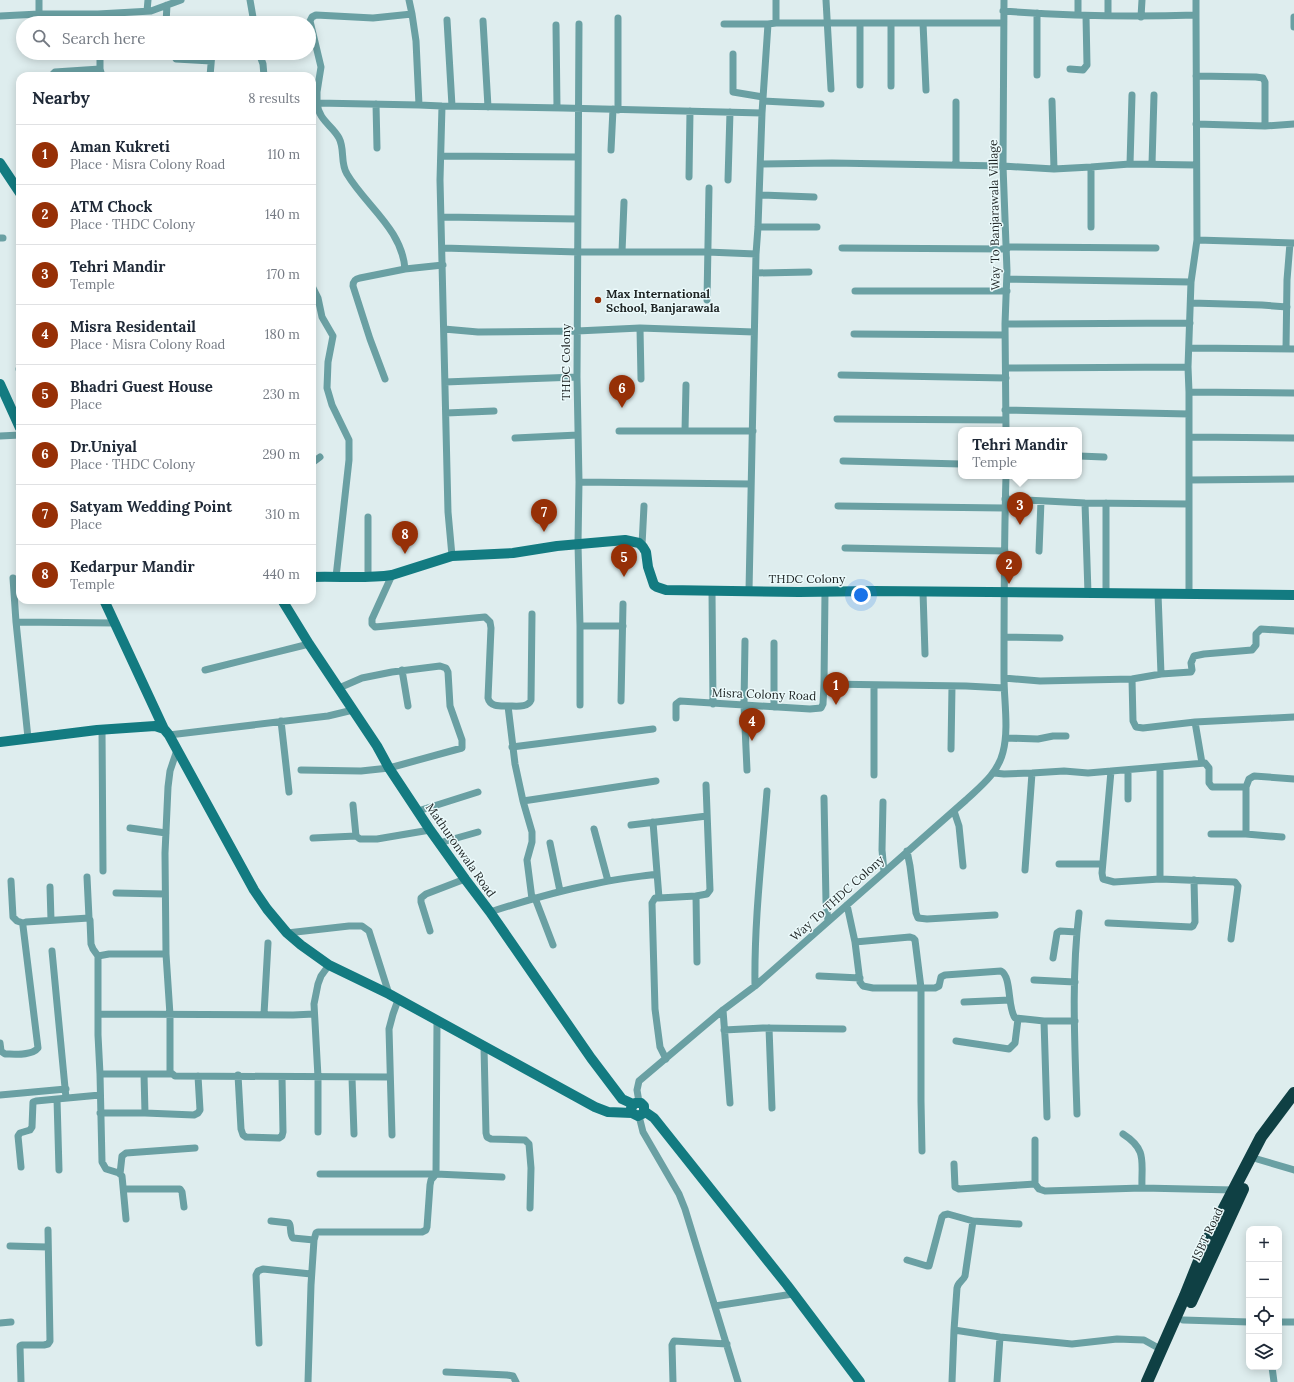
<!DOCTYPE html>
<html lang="en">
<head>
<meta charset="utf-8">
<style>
  :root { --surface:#fff; --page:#f6f6f7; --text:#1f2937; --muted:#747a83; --line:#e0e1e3; --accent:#963007 }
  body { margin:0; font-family:Lora,serif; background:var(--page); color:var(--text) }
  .controls { position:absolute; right:12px; bottom:12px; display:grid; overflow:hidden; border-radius:8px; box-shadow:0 2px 10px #0003 }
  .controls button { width:36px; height:36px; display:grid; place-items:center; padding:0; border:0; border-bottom:1px solid var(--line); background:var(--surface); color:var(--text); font:20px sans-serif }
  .you { position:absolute; left:861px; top:595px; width:14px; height:14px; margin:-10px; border:3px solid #fff; border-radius:50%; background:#1a73e8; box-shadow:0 0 0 6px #1a73e833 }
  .badge { display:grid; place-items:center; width:26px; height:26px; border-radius:50%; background:var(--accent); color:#fff; font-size:13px; font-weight:700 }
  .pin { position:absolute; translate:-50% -33px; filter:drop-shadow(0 1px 2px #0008) }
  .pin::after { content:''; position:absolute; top:21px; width:14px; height:12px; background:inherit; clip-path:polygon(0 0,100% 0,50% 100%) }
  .popup { position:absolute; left:958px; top:427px; width:124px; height:52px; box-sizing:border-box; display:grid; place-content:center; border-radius:8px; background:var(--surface); filter:drop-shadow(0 1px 3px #0005); font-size:13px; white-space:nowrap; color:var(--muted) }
  .popup b { font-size:15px; color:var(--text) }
  .popup::after { content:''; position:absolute; left:50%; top:100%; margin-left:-8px; border:8px solid transparent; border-top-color:var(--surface) }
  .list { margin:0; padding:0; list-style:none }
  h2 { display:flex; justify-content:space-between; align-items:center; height:52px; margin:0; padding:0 16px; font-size:17px }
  h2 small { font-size:13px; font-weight:400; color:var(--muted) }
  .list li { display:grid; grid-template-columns:26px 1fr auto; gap:12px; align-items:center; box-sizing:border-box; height:60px; padding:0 16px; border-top:1px solid var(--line) }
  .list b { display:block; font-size:15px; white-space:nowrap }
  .list p { margin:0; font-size:13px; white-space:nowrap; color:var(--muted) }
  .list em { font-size:13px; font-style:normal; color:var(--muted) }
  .icon { flex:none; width:22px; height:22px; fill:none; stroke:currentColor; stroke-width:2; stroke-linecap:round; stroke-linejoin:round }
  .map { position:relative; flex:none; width:1294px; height:1382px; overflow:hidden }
  .search { position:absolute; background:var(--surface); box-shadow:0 2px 10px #0003; left:16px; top:16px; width:300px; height:44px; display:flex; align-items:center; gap:10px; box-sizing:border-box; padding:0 14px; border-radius:22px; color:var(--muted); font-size:15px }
  .panel { position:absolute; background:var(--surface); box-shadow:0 2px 10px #0003; left:16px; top:72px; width:300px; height:532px; border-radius:12px }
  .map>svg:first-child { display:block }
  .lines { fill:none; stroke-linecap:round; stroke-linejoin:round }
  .street { stroke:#6aa0a3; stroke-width:7 }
  .secondary { stroke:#137b81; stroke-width:10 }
  .highway { stroke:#0f4044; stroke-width:12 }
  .poi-dot { fill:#963007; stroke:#ebfafb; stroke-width:1.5 }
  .labels { text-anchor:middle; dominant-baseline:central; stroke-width:3; stroke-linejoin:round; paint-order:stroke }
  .street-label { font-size:12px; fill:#1e2424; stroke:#ebfafb }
  .poi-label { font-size:12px; font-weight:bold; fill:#1e2424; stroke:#ebfafb; text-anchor:start }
</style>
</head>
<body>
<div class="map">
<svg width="1294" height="1382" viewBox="0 0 1294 1382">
  <rect width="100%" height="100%" fill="#deedee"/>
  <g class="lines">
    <path class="street" d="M250,0L254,23
      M409,0L412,14
      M826,0L831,89
      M1004,0L1003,166L1007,271L1005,324L1006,430
      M1078,0V15
      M1196,0V15
      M147,11L148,0
      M1003,11C1068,16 1131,17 1196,15L1197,240L1191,282L1188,367L1189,392V594
      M39,14V0
      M98,14L99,23
      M0,16L39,14H98L151,11L181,0
      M1108,16V0
      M1141,17L1142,0
      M1294,17V27
      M618,18V110
      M447,20L452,106
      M483,21L488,107
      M166,23L167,5
      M776,23H1003
      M860,23V85
      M891,23V86
      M923,23L926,90
      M579,24L577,377L579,482L578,544L580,626V705
      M724,24H768
      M556,25L557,108
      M100,53V69L102,76
      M173,53L176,59L211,61
      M259,53L263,64L264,76
      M733,54V92L763,97
      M1070,69L1083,70L1087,65L1086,16
      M1037,75V13
      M51,76L55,72L100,69
      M210,76L212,53
      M1196,76L1256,77L1263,78L1265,82V126L1196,124
      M763,101L821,104
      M1052,101L1054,169
      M956,102V165
      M317,103C319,121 332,125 339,138C345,149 340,163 347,174C366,206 402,229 405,269L443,265
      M376,104L377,148
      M419,105L416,41L412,14L373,18L316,15L312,17L310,21L321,67L317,92V103L419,105L442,106L563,108L762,113
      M442,106L440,180L448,512L452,556
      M1265,126L1294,124
      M611,150L613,109
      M441,156L578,157
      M761,164L832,163L1003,166L1054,169L1091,167L1130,164L1196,165
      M1130,164L1132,95
      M1152,164L1154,95
      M1091,167V227
      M689,177L690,111
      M728,180L730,112
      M760,195L814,197
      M442,217L577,219
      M758,227H817
      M0,238H3
      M1197,240L1294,243
      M1007,247L1156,248
      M443,248L578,252H707L756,254
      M842,248L1007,249
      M622,252L624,202
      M756,273L809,272
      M1007,279L1191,282
      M312,286L318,298L322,317L333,336L328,362L327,388L332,405L349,440V460L336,577
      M855,291H1007
      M707,300L709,188
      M1191,303L1262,305L1287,307
      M1005,324L1190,323
      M640,328L641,379
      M444,329L478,332L577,331L640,328L754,332
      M854,334L1005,335
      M1189,348L1294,349
      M1286,349L1287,280L1290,243
      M1006,368L1188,367
      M19,369H20
      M841,375L1006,378
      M385,379L370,339L353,286C353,281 355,279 360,278L405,269
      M445,382L577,377
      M1189,392L1294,393
      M1005,410L1189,414
      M446,413L494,411
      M837,419L1006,420
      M619,431H753
      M685,431L686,385
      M0,436L20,435
      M1189,437L1294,438
      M515,438L578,435
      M1079,456L1104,457
      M843,461L961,464
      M312,463L320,457
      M1189,480L1294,479
      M579,482L751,484
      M1005,499L1085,503L1189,504
      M1085,503L1088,593
      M838,506L1004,508
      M368,517V577
      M642,545L644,506
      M845,548L1005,551
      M1039,551L1041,501
      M392,575L372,619V624L375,627L485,617L490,622L491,628L488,698C490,707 500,706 508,706L515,764L523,801L532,832V842L527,860L532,899
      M13,578L16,622
      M712,591L713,704
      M749,591L756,254L758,227L762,113L768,24L776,23V0
      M923,592L925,654
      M1106,593V503
      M1158,594L1161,674
      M580,626H623
      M1004,637L1060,638
      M745,641L744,705L747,770
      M205,670L309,644
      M402,670L408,706
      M1004,678L1040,681L1132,679L1161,674L1191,672L1192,670L1191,663L1194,656L1204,654L1252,650L1256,645V634L1261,629L1294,631
      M1132,679L1133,721L1136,727L1143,728L1195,722L1202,763
      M824,684L966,686L1004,688
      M621,701L623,604
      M508,706C516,706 528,708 531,700L532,614
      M774,707V643
      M676,718V704L680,701L810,709L821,708L823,704L824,684L825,592
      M281,721L289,792
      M1195,722L1294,717
      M102,729L103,871
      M169,735L328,716L353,710
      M28,738L16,622L115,623
      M1006,738L1038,739L1053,736H1066
      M512,747L653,729
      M951,749L952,686
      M177,750L170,771L168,787L165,853L166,954L170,1015V1072L175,1076L390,1077
      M301,770L361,771L389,768L462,748V740L450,706L448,672L446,668L440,666L392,672L362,678L339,688
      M1111,771L1102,873L1103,879L1114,882L1160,879L1235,882L1238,886L1231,939
      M994,773L1004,774L1032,773L1064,771L1088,773L1205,763L1209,768V783L1212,787H1246
      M874,775V685
      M824,798L826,902L828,921
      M1128,799V770
      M523,801L656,781
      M883,802L882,850L884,872
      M353,805L356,836L360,839H377L430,830
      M418,811L478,792
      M954,811L959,826L963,866
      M653,822L659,898H655L652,903L655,1009L660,1047L666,1059
      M631,825L707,816
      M130,828L166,833
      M594,829L608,881
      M1211,834H1246
      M1282,837L1246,834V787L1249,779L1254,776L1294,779
      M313,838L356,836
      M439,843L478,832
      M550,843L560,891
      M907,851L910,866L916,913L918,918L927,919L995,915
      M1059,864H1102
      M1025,870L1032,773
      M87,877L89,918
      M1160,879V768
      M11,881L13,917L17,921L23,923
      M50,887L51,920
      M116,893L165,894
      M696,896L707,894L710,890L706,785
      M535,898L553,945
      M659,898L696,896L697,962
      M847,905L855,942L860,982L863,986L873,988H935L939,986L941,977L945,975L1001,971C1012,977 1007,1007 1015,1018L1044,1021H1075
      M490,912C524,901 558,891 594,884C615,879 636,877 657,874
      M1108,923L1191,927L1193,926L1195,922L1194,880
      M430,931L421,902V898L426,894L465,879
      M287,933L349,926H362L369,931L389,994
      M855,942L910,937L913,938L915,940L921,988V1101L922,1151
      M52,951L66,1098
      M166,954H109L98,956V1035L100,1074H171
      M1053,958L1057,933L1060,931L1077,932
      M819,976L860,978
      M1034,980L1075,982
      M755,986C754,921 762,856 767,791
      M964,1002L1010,1000
      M723,1010L730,1103
      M99,1014L293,1015L314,1014
      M264,1014L268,943
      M1044,1021L1047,1117
      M769,1028L772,1108
      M724,1030L763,1028L843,1029
      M956,1041L1009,1049L1015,1043L1018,1019
      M0,1043L1,1051L5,1054C14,1054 32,1056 38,1048L23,926V923L26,922L89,918L90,920L91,944L93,949L98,956
      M484,1047L486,1133L487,1137L491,1139L525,1140L529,1144L531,1168L530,1208
      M100,1074L102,1162L106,1169L119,1173L122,1176L126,1219
      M144,1074L145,1113L194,1115L198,1113L200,1110L198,1076
      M238,1075L241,1129L243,1135L246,1137L279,1138L282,1136L283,1132L282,1077
      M352,1078L354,1134
      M0,1095L66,1089
      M639,1102L637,1090L639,1081L723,1010L755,986L966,800C981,786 998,773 1003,752C1009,729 1004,701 1004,677C1004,610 1004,543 1006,476
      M100,1113H145
      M1077,1114C1075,1048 1071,979 1079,913
      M639,1116L643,1132L679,1194L685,1209L738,1382
      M318,1132V1077L314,1004L318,984L321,976L329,965
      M1123,1134C1148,1150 1141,1162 1142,1188
      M392,1135L389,1029L393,1014L398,1000
      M1035,1140V1184L1039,1189L1045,1191L1142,1188L1234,1190
      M1257,1159L1294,1170
      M954,1164L955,1187L959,1189L1035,1184
      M21,1167L18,1136L20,1133L30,1130L32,1127L33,1102L36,1101L57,1099
      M59,1170L57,1099L100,1095
      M120,1174L122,1156L126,1153L195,1148
      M320,1174H436L502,1177
      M124,1189H180L182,1192L184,1207
      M271,1221L289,1223C292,1227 289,1234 293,1238L314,1240
      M10,1246L47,1247
      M907,1260L927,1266H929L942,1217L944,1215L948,1214L973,1221L1019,1224
      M715,1306L793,1294
      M1183,1320L1249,1322
      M1279,1322H1294
      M0,1323L11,1322
      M954,1330L957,1288C958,1282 963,1281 965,1276L973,1221
      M259,1343L256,1275L258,1271L263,1269L311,1274
      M1272,1367L1274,1382
      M446,1372L507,1375L513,1376L516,1382
      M21,1382L20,1346L22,1345H44L48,1344L50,1341L48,1230
      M308,1382L311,1285L314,1240L316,1233L318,1232H422L426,1230L427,1227L430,1185L431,1180L436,1174L437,1021
      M673,1382L672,1345L674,1341L727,1344
      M952,1382L954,1330L1000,1337L1072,1344L1117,1339L1144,1340L1162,1350
      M997,1382L1000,1337"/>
    <path class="secondary" d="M0,163L20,193
      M0,384L20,428
      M312,577C339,576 365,579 392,575L452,556L513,553L557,546L625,540L639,543L643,547L646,552L648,567L654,585L657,587L666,590L799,592L874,591L1294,595
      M104,600L164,729L169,735L254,890L267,909L287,933L301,945L329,965L389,994L595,1107L608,1112L632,1113L638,1116L644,1113V1106L641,1103H635L631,1108L632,1113
      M282,600L309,644L377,746L389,768L430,830L465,879L490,912L591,1058L622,1099L633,1104
      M0,742L97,730L155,726L164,729
      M644,1111L654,1118L787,1285L860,1382"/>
    <path class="highway" d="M1191,1302L1243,1189
      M1147,1382L1185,1296L1207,1241L1261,1137L1294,1093"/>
  </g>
  <circle class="poi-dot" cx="598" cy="300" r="4"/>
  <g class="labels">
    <g class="street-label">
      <text transform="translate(994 215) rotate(-91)">Way To Banjarawala Village</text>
      <text transform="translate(565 362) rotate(-90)">THDC Colony</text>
      <text x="807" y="578">THDC Colony</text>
      <text transform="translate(764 694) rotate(2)">Misra Colony Road</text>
      <text transform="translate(461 850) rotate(55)">Mathuronwala Road</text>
      <text transform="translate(837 898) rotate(-42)">Way To THDC Colony</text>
      <text transform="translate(1207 1234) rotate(-65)">ISBT Road</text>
    </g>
    <g class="poi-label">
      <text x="606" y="293">Max International<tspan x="606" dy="14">School, Banjarawala</tspan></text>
    </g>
  </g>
</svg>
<div class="controls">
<button>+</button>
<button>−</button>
<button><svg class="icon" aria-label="locate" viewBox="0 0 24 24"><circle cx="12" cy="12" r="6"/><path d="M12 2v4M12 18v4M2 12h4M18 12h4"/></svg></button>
<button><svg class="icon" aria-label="layers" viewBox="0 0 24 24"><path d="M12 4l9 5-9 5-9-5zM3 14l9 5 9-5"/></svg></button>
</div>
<div class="you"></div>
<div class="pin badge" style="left:836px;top:705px">1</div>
<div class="pin badge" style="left:1009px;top:584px">2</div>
<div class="pin badge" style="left:1020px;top:525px">3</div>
<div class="popup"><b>Tehri Mandir</b>Temple</div>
<div class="pin badge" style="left:752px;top:741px">4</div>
<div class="pin badge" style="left:624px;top:577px">5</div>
<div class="pin badge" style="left:622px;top:408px">6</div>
<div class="pin badge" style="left:544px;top:532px">7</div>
<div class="pin badge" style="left:405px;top:554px">8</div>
<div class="search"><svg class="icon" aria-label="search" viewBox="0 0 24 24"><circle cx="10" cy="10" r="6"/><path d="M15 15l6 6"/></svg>Search here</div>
<section class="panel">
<h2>Nearby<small>8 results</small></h2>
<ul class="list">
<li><span class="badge">1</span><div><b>Aman Kukreti</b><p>Place · Misra Colony Road</p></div><em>110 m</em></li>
<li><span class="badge">2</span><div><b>ATM Chock</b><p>Place · THDC Colony</p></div><em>140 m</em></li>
<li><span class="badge">3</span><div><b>Tehri Mandir</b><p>Temple</p></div><em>170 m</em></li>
<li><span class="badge">4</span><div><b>Misra Residentail</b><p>Place · Misra Colony Road</p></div><em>180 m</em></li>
<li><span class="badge">5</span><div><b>Bhadri Guest House</b><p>Place</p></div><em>230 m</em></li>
<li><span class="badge">6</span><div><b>Dr.Uniyal</b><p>Place · THDC Colony</p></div><em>290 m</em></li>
<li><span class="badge">7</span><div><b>Satyam Wedding Point</b><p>Place</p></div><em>310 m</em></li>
<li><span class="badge">8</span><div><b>Kedarpur Mandir</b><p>Temple</p></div><em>440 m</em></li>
</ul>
</section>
</div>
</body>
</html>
